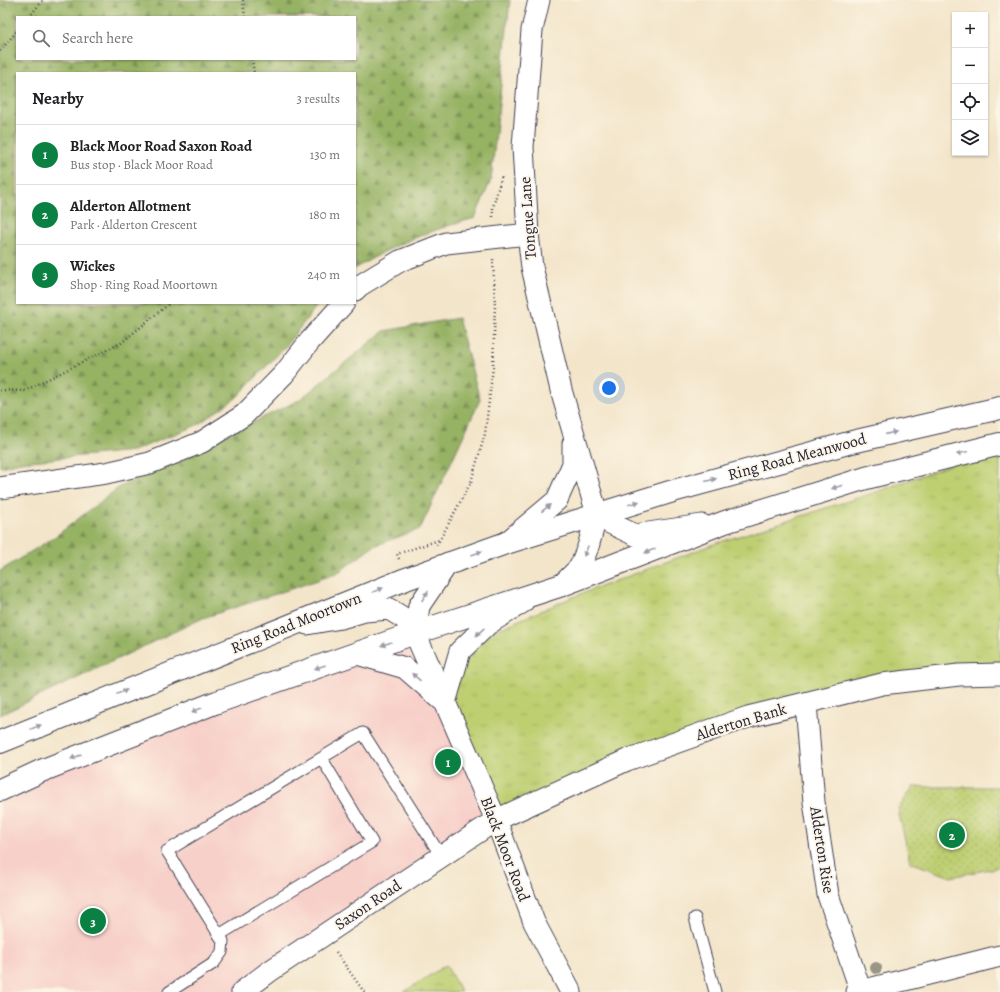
<!DOCTYPE html>
<html lang="en">
<head>
<meta charset="utf-8">
<style>
  :root { --surface:#fff; --page:#f6f6f6; --text:#202124; --muted:#757577; --line:#e0e0e0; --accent:#0b8043 }
  body { margin:0; font-family:Alegreya,serif; background:var(--page); color:var(--text) }
  .controls { position:absolute; right:12px; top:12px; display:grid; overflow:hidden; border-radius:0px; box-shadow:0 1px 3px #0004 }
  .controls button { width:36px; height:36px; display:grid; place-items:center; padding:0; border:0; border-bottom:1px solid var(--line); background:var(--surface); color:var(--text); font:20px sans-serif }
  .you { position:absolute; left:609px; top:388px; width:14px; height:14px; margin:-10px; border:3px solid #fff; border-radius:50%; background:#1a73e8; box-shadow:0 0 0 6px #1a73e833 }
  .badge { display:grid; place-items:center; width:26px; height:26px; border-radius:50%; background:var(--accent); color:#fff; font-size:13px; font-weight:700 }
  .pin { position:absolute; translate:-50% -50%; border:2px solid #fff; box-shadow:0 1px 4px #0006 }
  .list { margin:0; padding:0; list-style:none }
  h2 { display:flex; justify-content:space-between; align-items:center; height:52px; margin:0; padding:0 16px; font-size:17px }
  h2 small { font-size:13px; font-weight:400; color:var(--muted) }
  .list li { display:grid; grid-template-columns:26px 1fr auto; gap:12px; align-items:center; box-sizing:border-box; height:60px; padding:0 16px; border-top:1px solid var(--line) }
  .list b { display:block; font-size:15px; white-space:nowrap }
  .list p { margin:0; font-size:13px; white-space:nowrap; color:var(--muted) }
  .list em { font-size:13px; font-style:normal; color:var(--muted) }
  .icon { flex:none; width:22px; height:22px; fill:none; stroke:currentColor; stroke-width:2; stroke-linecap:round; stroke-linejoin:round }
  .map { position:relative; flex:none; width:1000px; height:992px; overflow:hidden }
  .search { position:absolute; background:var(--surface); box-shadow:0 1px 3px #0004; left:16px; top:16px; width:340px; height:44px; display:flex; align-items:center; gap:10px; box-sizing:border-box; padding:0 14px; border-radius:0px; color:var(--muted); font-size:15px }
  .panel { position:absolute; background:var(--surface); box-shadow:0 1px 3px #0004; left:16px; top:72px; width:340px; height:232px; border-radius:0px }
  .map>svg:first-child { display:block }
  .built { fill:#f7d0c9 }
  .grass { fill:url(#grass-tufts); stroke:#707856 }
  .forest { fill:url(#forest-firs); stroke:#5c6a50; fill-rule:evenodd }
  .garden { fill:url(#garden-dots); stroke:#707856 }
  .lines { fill:none; stroke-linecap:round; stroke-linejoin:round }
  .service-casing { stroke:#413f50; stroke-width:13 }
  .minor-casing { stroke:#413f50; stroke-width:23 }
  .trunk-casing { stroke:#413f50; stroke-width:24 }
  .path { stroke:#413f50; stroke-width:2.5; stroke-dasharray:1 3; stroke-linecap:butt }
  .service { stroke:#fff; stroke-width:11 }
  .minor { stroke:#fff; stroke-width:21 }
  .trunk { stroke:#fff; stroke-width:22 }
  .tree { fill:#9a9685 }
  .oneway { fill:#9c9ca7 }
  .labels { text-anchor:middle; dominant-baseline:central; stroke-width:3.5; stroke-linejoin:round; paint-order:stroke }
  .street-label { font-size:16px; fill:#22223b; stroke:#fcf5e5 }
</style>
</head>
<body>
<div class="map">
<svg width="1000" height="992" viewBox="0 0 1000 992">
  <defs>
    <pattern id="grass-tufts" width="24" height="20" patternUnits="userSpaceOnUse"><rect width="24" height="20" fill="#becf72"/><path d="M3 7l-1-3M5 7V3M7 7l1-3M15 17l-1-3M17 17v-4M19 17l1-3" fill="none" stroke="#a3b164"/></pattern>
    <pattern id="forest-firs" width="22" height="20" patternUnits="userSpaceOnUse"><rect width="22" height="20" fill="#96b264"/><path d="M5 1l3.5 6h-7zM16 11l3.5 6h-7z" fill="#7a9054"/></pattern>
    <pattern id="garden-dots" width="8" height="8" patternUnits="userSpaceOnUse"><rect width="8" height="8" fill="#becf72"/><path d="M2 2h.1M6 6h.1" fill="none" stroke="#a3b164" stroke-width="1.8" stroke-linecap="round"/></pattern>
  </defs>
  <rect width="100%" height="100%" fill="#fcf5e5"/>
  <filter id="ink" filterUnits="userSpaceOnUse"><feTurbulence type="fractalNoise" baseFrequency=".025" numOctaves="2"/><feDisplacementMap in="SourceGraphic" scale="8" xChannelSelector="R" yChannelSelector="G"/><feConvolveMatrix kernelMatrix="1 2 1 2 8 2 1 2 1" color-interpolation-filters="sRGB"/></filter>
  <filter id="wash" filterUnits="userSpaceOnUse"><feTurbulence type="fractalNoise" baseFrequency=".012" numOctaves="4" result="noise"/><feDisplacementMap in="SourceGraphic" scale="16" xChannelSelector="R" yChannelSelector="G"/><feGaussianBlur stdDeviation="0.9" result="paint"/><feColorMatrix in="noise" values="0 0 0 0 0 0 0 0 0 0 0 0 0 0 0 0 0 1.4 0 .05"/><feComposite in="paint" operator="in"/></filter>
  <g filter="url(#wash)">
    <rect width="100%" height="100%" fill="#f3e5ca"/>
    <path class="built" d="M415,633L496,820L242,992H0V790Z"/>
    <path class="grass" d="M1000,447V674L806,703L496,820L445,703L466,662L479,645L494,631L573,597L714,544L873,493Z
      M446,965L461,992H404Z"/>
    <path class="forest" d="M0,0H510L491,180L475,218C434,229 391,245 355,269V73H17V303H319L285,347L236,398L197,425L133,451L20,462L0,467ZM17,17H355V59H17Z
      M458,318L480,400L420,529L374,546L336,574L203,618L0,715V571L56,536L118,488L299,400L384,331Z"/>
    <path class="garden" d="M913,787H1000V867L951,877L910,862L898,809Z"/>
  </g>
  <g filter="url(#ink)">
    <g class="lines">
      <defs>
        <path id="service" d="M695,918L715,992
          M219,935L372,842L322,759
          M169,992L214,963L222,952L223,941L167,851L363,733L441,856"/>
        <path id="minor" d="M539,0L532,30L523,147L528,234L532,267L561,390L597,514L588,547L580,567L562,585
          M355,290L359,286L400,261L446,243L528,234
          M0,488L106,473L150,463L202,442L244,415L284,374L310,341L344,303
          M597,514L610,523L635,535L702,525
          M506,543L557,500L573,464V444
          M307,624L341,618L365,611L389,609L405,619L415,633L496,820L534,922L571,992
          M415,633L419,606L448,563
          M357,654L405,668L442,700
          M445,703L460,651L488,624L523,602
          M806,703L814,802L828,895L861,992
          M242,992L270,971L496,820L627,760L748,717L882,684L959,675L1000,674
          M857,992L1000,956"/>
        <path id="trunk" d="M0,742L406,579L506,543L673,491L852,442L1000,408
          M0,790L41,771L217,702L415,633L562,585L725,522L866,478L1000,444"/>
      </defs>
      <use href="#service" class="service-casing"/>
      <use href="#minor" class="minor-casing"/>
      <use href="#trunk" class="trunk-casing"/>
      <path class="path" d="M243,0L245,17
        M29,17L43,0
        M0,51L17,31
        M252,59L254,73
        M493,217V207L502,175
        M0,390L24,391L121,343L170,303
        M437,545L471,482L485,434L493,367L495,305L493,258
        M399,559L397,554L439,540
        M336,952L364,992"/>
      <use href="#service" class="service"/>
      <use href="#minor" class="minor"/>
      <use href="#trunk" class="trunk"/>
    </g>
    <circle class="tree" cx="876" cy="968" r="6"/>
    <defs><path id="oneway-solid" d="M-6-.8H1V-3.2L6.5 0L1 3.2V.8H-6Z"/></defs>
    <g class="oneway">
      <use href="#oneway-solid" transform="translate(891 433) rotate(-13)"/>
      <use href="#oneway-solid" transform="translate(962 453) rotate(166)"/>
      <use href="#oneway-solid" transform="translate(711 480) rotate(-15)"/>
      <use href="#oneway-solid" transform="translate(837 487) rotate(163)"/>
      <use href="#oneway-solid" transform="translate(634 503) rotate(-17)"/>
      <use href="#oneway-solid" transform="translate(546 508) rotate(-39)"/>
      <use href="#oneway-solid" transform="translate(586 551) rotate(112)"/>
      <use href="#oneway-solid" transform="translate(650 551) rotate(159)"/>
      <use href="#oneway-solid" transform="translate(477 553) rotate(-19)"/>
      <use href="#oneway-solid" transform="translate(378 590) rotate(-22)"/>
      <use href="#oneway-solid" transform="translate(425 596) rotate(-56)"/>
      <use href="#oneway-solid" transform="translate(480 632) rotate(136)"/>
      <use href="#oneway-solid" transform="translate(386 644) rotate(161)"/>
      <use href="#oneway-solid" transform="translate(320 667) rotate(161)"/>
      <use href="#oneway-solid" transform="translate(416 677) rotate(-139)"/>
      <use href="#oneway-solid" transform="translate(122 692) rotate(-22)"/>
      <use href="#oneway-solid" transform="translate(197 710) rotate(159)"/>
      <use href="#oneway-solid" transform="translate(36 727) rotate(-22)"/>
      <use href="#oneway-solid" transform="translate(76 757) rotate(159)"/>
    </g>
  </g>
  <g class="labels">
    <g class="street-label">
      <text transform="translate(528 218) rotate(-94)">Tongue Lane</text>
      <text transform="translate(797 457) rotate(-15)">Ring Road Meanwood</text>
      <text transform="translate(296 623) rotate(-22)">Ring Road Moortown</text>
      <text transform="translate(741 722) rotate(-17)">Alderton Bank</text>
      <text transform="translate(505 849) rotate(69)">Black Moor Road</text>
      <text transform="translate(822 850) rotate(81)">Alderton Rise</text>
      <text transform="translate(368 905) rotate(-34)">Saxon Road</text>
    </g>
  </g>
</svg>
<div class="controls">
<button>+</button>
<button>−</button>
<button><svg class="icon" aria-label="locate" viewBox="0 0 24 24"><circle cx="12" cy="12" r="6"/><path d="M12 2v4M12 18v4M2 12h4M18 12h4"/></svg></button>
<button><svg class="icon" aria-label="layers" viewBox="0 0 24 24"><path d="M12 4l9 5-9 5-9-5zM3 14l9 5 9-5"/></svg></button>
</div>
<div class="you"></div>
<div class="pin badge" style="left:448px;top:762px">1</div>
<div class="pin badge" style="left:952px;top:835px">2</div>
<div class="pin badge" style="left:93px;top:921px">3</div>
<div class="search"><svg class="icon" aria-label="search" viewBox="0 0 24 24"><circle cx="10" cy="10" r="6"/><path d="M15 15l6 6"/></svg>Search here</div>
<section class="panel">
<h2>Nearby<small>3 results</small></h2>
<ul class="list">
<li><span class="badge">1</span><div><b>Black Moor Road Saxon Road</b><p>Bus stop · Black Moor Road</p></div><em>130 m</em></li>
<li><span class="badge">2</span><div><b>Alderton Allotment</b><p>Park · Alderton Crescent</p></div><em>180 m</em></li>
<li><span class="badge">3</span><div><b>Wickes</b><p>Shop · Ring Road Moortown</p></div><em>240 m</em></li>
</ul>
</section>
</div>
</body>
</html>
